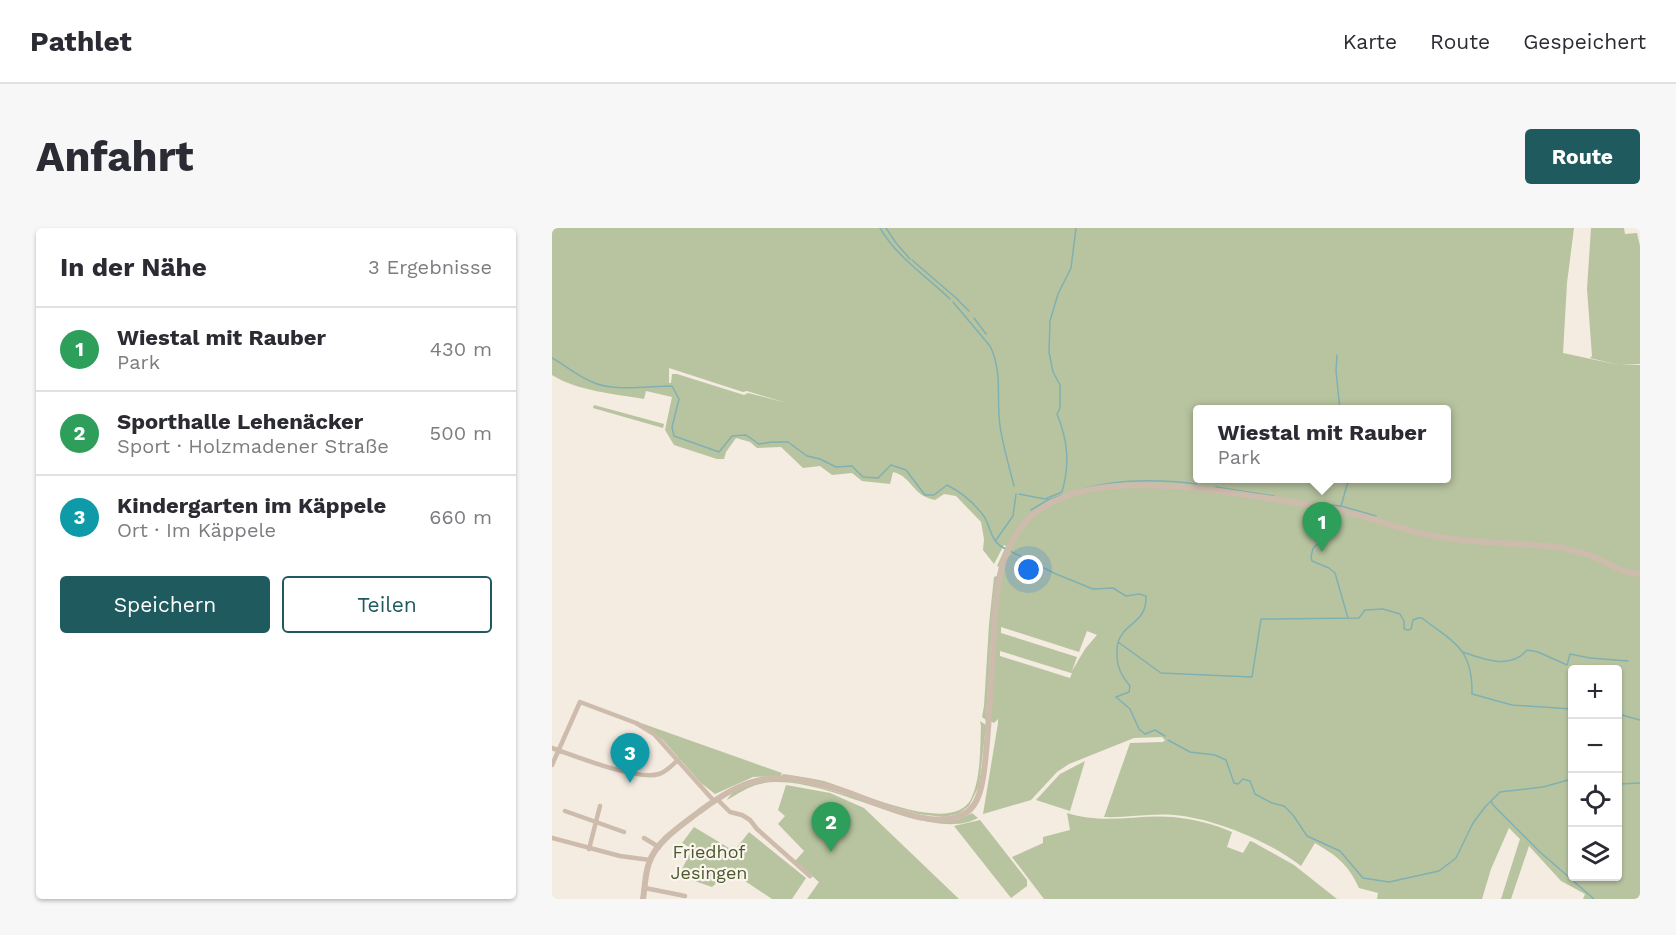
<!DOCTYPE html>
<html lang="de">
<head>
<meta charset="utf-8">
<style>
  :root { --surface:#fff; --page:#f7f7f7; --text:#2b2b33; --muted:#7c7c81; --line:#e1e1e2; --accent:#1f5a5e }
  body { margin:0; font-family:"Work Sans",sans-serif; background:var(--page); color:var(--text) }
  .controls { position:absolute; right:18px; bottom:18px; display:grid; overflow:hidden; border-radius:6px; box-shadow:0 2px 4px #0004 }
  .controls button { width:54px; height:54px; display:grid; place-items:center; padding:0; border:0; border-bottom:2px solid var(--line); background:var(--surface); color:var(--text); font:30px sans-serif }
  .you { position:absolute; left:477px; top:342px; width:21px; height:21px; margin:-15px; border:4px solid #fff; border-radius:50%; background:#1a73e8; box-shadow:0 0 0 9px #1a73e833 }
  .badge { display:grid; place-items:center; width:39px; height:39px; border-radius:50%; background:var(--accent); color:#fff; font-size:20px; font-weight:700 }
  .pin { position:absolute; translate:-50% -50px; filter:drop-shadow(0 2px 3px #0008) }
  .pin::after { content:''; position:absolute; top:32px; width:21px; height:18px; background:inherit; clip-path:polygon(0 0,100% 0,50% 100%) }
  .popup { position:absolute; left:641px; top:177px; width:258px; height:78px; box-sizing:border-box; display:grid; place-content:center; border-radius:6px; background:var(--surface); filter:drop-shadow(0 2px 4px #0005); font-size:20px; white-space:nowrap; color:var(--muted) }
  .popup b { font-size:22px; color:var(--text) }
  .popup::after { content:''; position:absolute; left:50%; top:100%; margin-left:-12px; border:12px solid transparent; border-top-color:var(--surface) }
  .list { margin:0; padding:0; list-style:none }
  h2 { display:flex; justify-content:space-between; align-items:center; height:78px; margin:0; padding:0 24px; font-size:26px }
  h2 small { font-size:20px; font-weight:400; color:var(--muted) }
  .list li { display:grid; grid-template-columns:39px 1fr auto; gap:18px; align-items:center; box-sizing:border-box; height:84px; padding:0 24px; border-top:2px solid var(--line) }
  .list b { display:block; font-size:22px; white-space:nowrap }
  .list p { margin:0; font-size:20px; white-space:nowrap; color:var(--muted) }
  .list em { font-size:20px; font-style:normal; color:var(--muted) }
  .actions { display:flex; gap:12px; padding:18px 24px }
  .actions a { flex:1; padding:14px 0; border:2px solid var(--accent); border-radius:6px; text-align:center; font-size:21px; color:var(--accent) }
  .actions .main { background:var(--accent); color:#fff }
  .icon { flex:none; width:33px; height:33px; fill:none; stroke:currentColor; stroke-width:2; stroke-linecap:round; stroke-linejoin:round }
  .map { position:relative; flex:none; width:1088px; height:671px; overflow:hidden; border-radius:6px }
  header { display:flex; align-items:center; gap:36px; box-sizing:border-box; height:84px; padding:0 30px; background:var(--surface); border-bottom:2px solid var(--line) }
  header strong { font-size:28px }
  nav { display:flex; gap:33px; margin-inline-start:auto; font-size:21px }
  .intro { display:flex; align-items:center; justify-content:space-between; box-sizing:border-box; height:144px; padding:0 36px }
  h1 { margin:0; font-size:42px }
  .button { padding:15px 27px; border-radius:6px; background:var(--accent); color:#fff; font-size:21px; font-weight:700 }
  main { display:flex; gap:36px; padding:0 36px }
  aside { flex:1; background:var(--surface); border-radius:6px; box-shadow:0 2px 4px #0004 }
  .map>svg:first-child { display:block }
  .green { fill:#b8c4a0; fill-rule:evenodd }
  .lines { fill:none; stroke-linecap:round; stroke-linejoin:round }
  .stream { stroke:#7fb0b2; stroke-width:1.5 }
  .minor { stroke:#cdbbac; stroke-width:4.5 }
  .tertiary { stroke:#cdbbac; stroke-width:6 }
  .labels { text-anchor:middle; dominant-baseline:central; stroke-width:4.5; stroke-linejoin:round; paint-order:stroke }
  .park-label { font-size:18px; fill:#4a5a2e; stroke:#fbf5ee }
</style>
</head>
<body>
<header>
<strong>Pathlet</strong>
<nav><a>Karte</a><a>Route</a><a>Gespeichert</a></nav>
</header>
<div class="intro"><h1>Anfahrt</h1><a class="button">Route</a></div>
<main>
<aside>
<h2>In der Nähe<small>3 Ergebnisse</small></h2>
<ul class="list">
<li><span class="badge" style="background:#2e9e5b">1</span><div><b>Wiestal mit Rauber</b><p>Park</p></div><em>430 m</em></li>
<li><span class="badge" style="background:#2e9e5b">2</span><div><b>Sporthalle Lehenäcker</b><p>Sport · Holzmadener Straße</p></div><em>500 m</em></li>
<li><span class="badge" style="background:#0f9aa8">3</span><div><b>Kindergarten im Käppele</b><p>Ort · Im Käppele</p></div><em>660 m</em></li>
</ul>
<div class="actions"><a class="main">Speichern</a><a>Teilen</a></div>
</aside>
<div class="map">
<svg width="1088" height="671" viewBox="0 0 1088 671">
  <rect width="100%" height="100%" fill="#f4ebe1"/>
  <path class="green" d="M0,0H1022L1015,55L1011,125L1067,137L1038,130L1040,128L1035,61L1039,0H1072L1073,6L1085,5L1088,18V136L1068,137H1088V671H1031L1033,666L1009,653L977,618L959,671H949L968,611L957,600L939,641L930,671H825L826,665L807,660C796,636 785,628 763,615L749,638C719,614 661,590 622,587C599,585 575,590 552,589L578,515L611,514L613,512L610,509L582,510L517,536L505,544L479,572L431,586L446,495V491L442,495L438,493L440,396L434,492L430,489L432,478L437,396L442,349L445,348L447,339L445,338L454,318L452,317L442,336L431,322L432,311L429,294L404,268L392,266L383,272C360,268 361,249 341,244L338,256L310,253L300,245L280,247L268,238L251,240L229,219L205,220L198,214L184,210L174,224L172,231H165L122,217L113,202L120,169L94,163L92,171C64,166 25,163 0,147ZM117,140L191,164L195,163L231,174L196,165L192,167L125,146H120L119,155H117ZM646,182H894V250H646ZM449,399L527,424L535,403L545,407L533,421L520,443L525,429L449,405ZM448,423L519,445H520L518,450L448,428ZM1020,442H1066V648H1020Z
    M42,177L112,196L111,200L41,180Z
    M428,493L434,497L427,558L417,578L406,586L391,589L366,586L230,548L231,546C245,548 259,550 272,553C302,562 400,609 419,571C429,550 428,521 429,498Z
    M86,494L230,545L228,548L201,549L163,566L149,555L111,512Z
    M533,533L518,583L484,572L508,546Z
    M229,552L256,556L393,594L406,592L420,585L426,590C375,618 271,541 208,556C195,559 186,566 175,572C184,555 212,554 229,552Z
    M234,557L278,565L312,580L407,671H255L267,654L243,633L252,623L226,596L233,588L226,582Z
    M515,585C553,597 584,586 621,589C641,591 662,596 680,604L675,619L691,625L698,613L701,614L742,637L785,671H492L460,629L491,615V609L518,602Z
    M428,592L475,652V658L459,670L402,598Z
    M142,599L182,623L197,604L254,650L240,671H220L178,643L160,659L137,651L128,645L140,621L130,615Z"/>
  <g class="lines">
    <path class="stream" d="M328,0C345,29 374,48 398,71
      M334,0L344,15L358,31
      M360,32L404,70L417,83
      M401,74L438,118C451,144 444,170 448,198C451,218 457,238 462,258
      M422,90L434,106
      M785,127L784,143L788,182
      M0,130C13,137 25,148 40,154C61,164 97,158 120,158L127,171L120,199L122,208L167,224L180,208L194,207L207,216L220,214H236L255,228L268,231L284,239L300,238L311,249L326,250L339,237L354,242L373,267H382L395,257C409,264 421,274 431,287C440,299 437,314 454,321
      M664,259L722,268
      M527,262C564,251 606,251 645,256
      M467,266L493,271L510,264C518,236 516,213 505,186L508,180V157L501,144L497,124L498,93L506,66L519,40L524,0
      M777,277L789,278L824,288
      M789,278L797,250
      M479,282L496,272L510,267
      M783,287L770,301L768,314L761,320L759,329L760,333L777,340L783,345L796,390
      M444,312L461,288L464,266
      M458,323L504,346L541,361L561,360L574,368L587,366L594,368C595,395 573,394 566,414C565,418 565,424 565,428C565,440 570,449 578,458L577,464L564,469L578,481L587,501L593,506L603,502L613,508
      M566,414L609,445L700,449L709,391L807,390L813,382L831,381L848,386L852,393V401L856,402L859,401L861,392L866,390H870C902,415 921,420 920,466L960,477L1020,481
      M911,424C930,431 959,442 975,422L986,424L1015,437L1018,426L1038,430L1076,433
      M1066,486L1088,492
      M616,512L638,524L663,527L674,532L682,555L686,556L691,551L698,553L703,566L720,575L732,578L741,587L755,608L788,623L811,650L837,654L887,643L904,630L921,595L933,579L948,564L991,559L1020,551
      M1066,556L1088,555
      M939,573L941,577L988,624L1042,671"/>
    <path class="minor" d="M0,520C23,528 85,553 107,546C114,544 120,537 126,532
      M0,537L28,474L84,495L102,506L162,573
      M165,571L178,584L190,587L198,592L205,601L258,648
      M13,583L72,604
      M0,610L68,628L98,632
      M92,610L107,619
      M37,621L48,578
      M93,660L133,668"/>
    <path class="tertiary" d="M91,671C93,659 93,646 97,635C104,613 130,597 148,583C171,566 196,550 226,550C247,550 269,556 289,562C321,572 385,607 415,584C427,576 430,557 432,543C437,504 438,464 441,425C443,385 442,337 467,302C513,237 641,259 708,269C739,274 771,278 802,286C827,292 850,302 876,307C899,311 924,314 948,315C969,317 990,316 1011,320C1021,323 1032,324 1042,329C1058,336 1070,345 1088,346"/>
  </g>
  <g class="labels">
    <g class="park-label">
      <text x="157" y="623">Friedhof<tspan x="157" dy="21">Jesingen</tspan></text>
    </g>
  </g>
</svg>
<div class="controls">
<button>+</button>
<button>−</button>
<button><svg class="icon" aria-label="locate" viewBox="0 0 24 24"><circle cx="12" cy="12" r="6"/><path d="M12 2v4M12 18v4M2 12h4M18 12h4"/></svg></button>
<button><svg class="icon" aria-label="layers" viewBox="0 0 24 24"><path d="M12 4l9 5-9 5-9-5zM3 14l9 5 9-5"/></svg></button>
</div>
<div class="you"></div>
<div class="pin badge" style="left:770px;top:324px;background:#2e9e5b">1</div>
<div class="popup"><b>Wiestal mit Rauber</b>Park</div>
<div class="pin badge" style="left:279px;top:624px;background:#2e9e5b">2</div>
<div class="pin badge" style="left:78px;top:555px;background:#0f9aa8">3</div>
</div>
</main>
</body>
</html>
